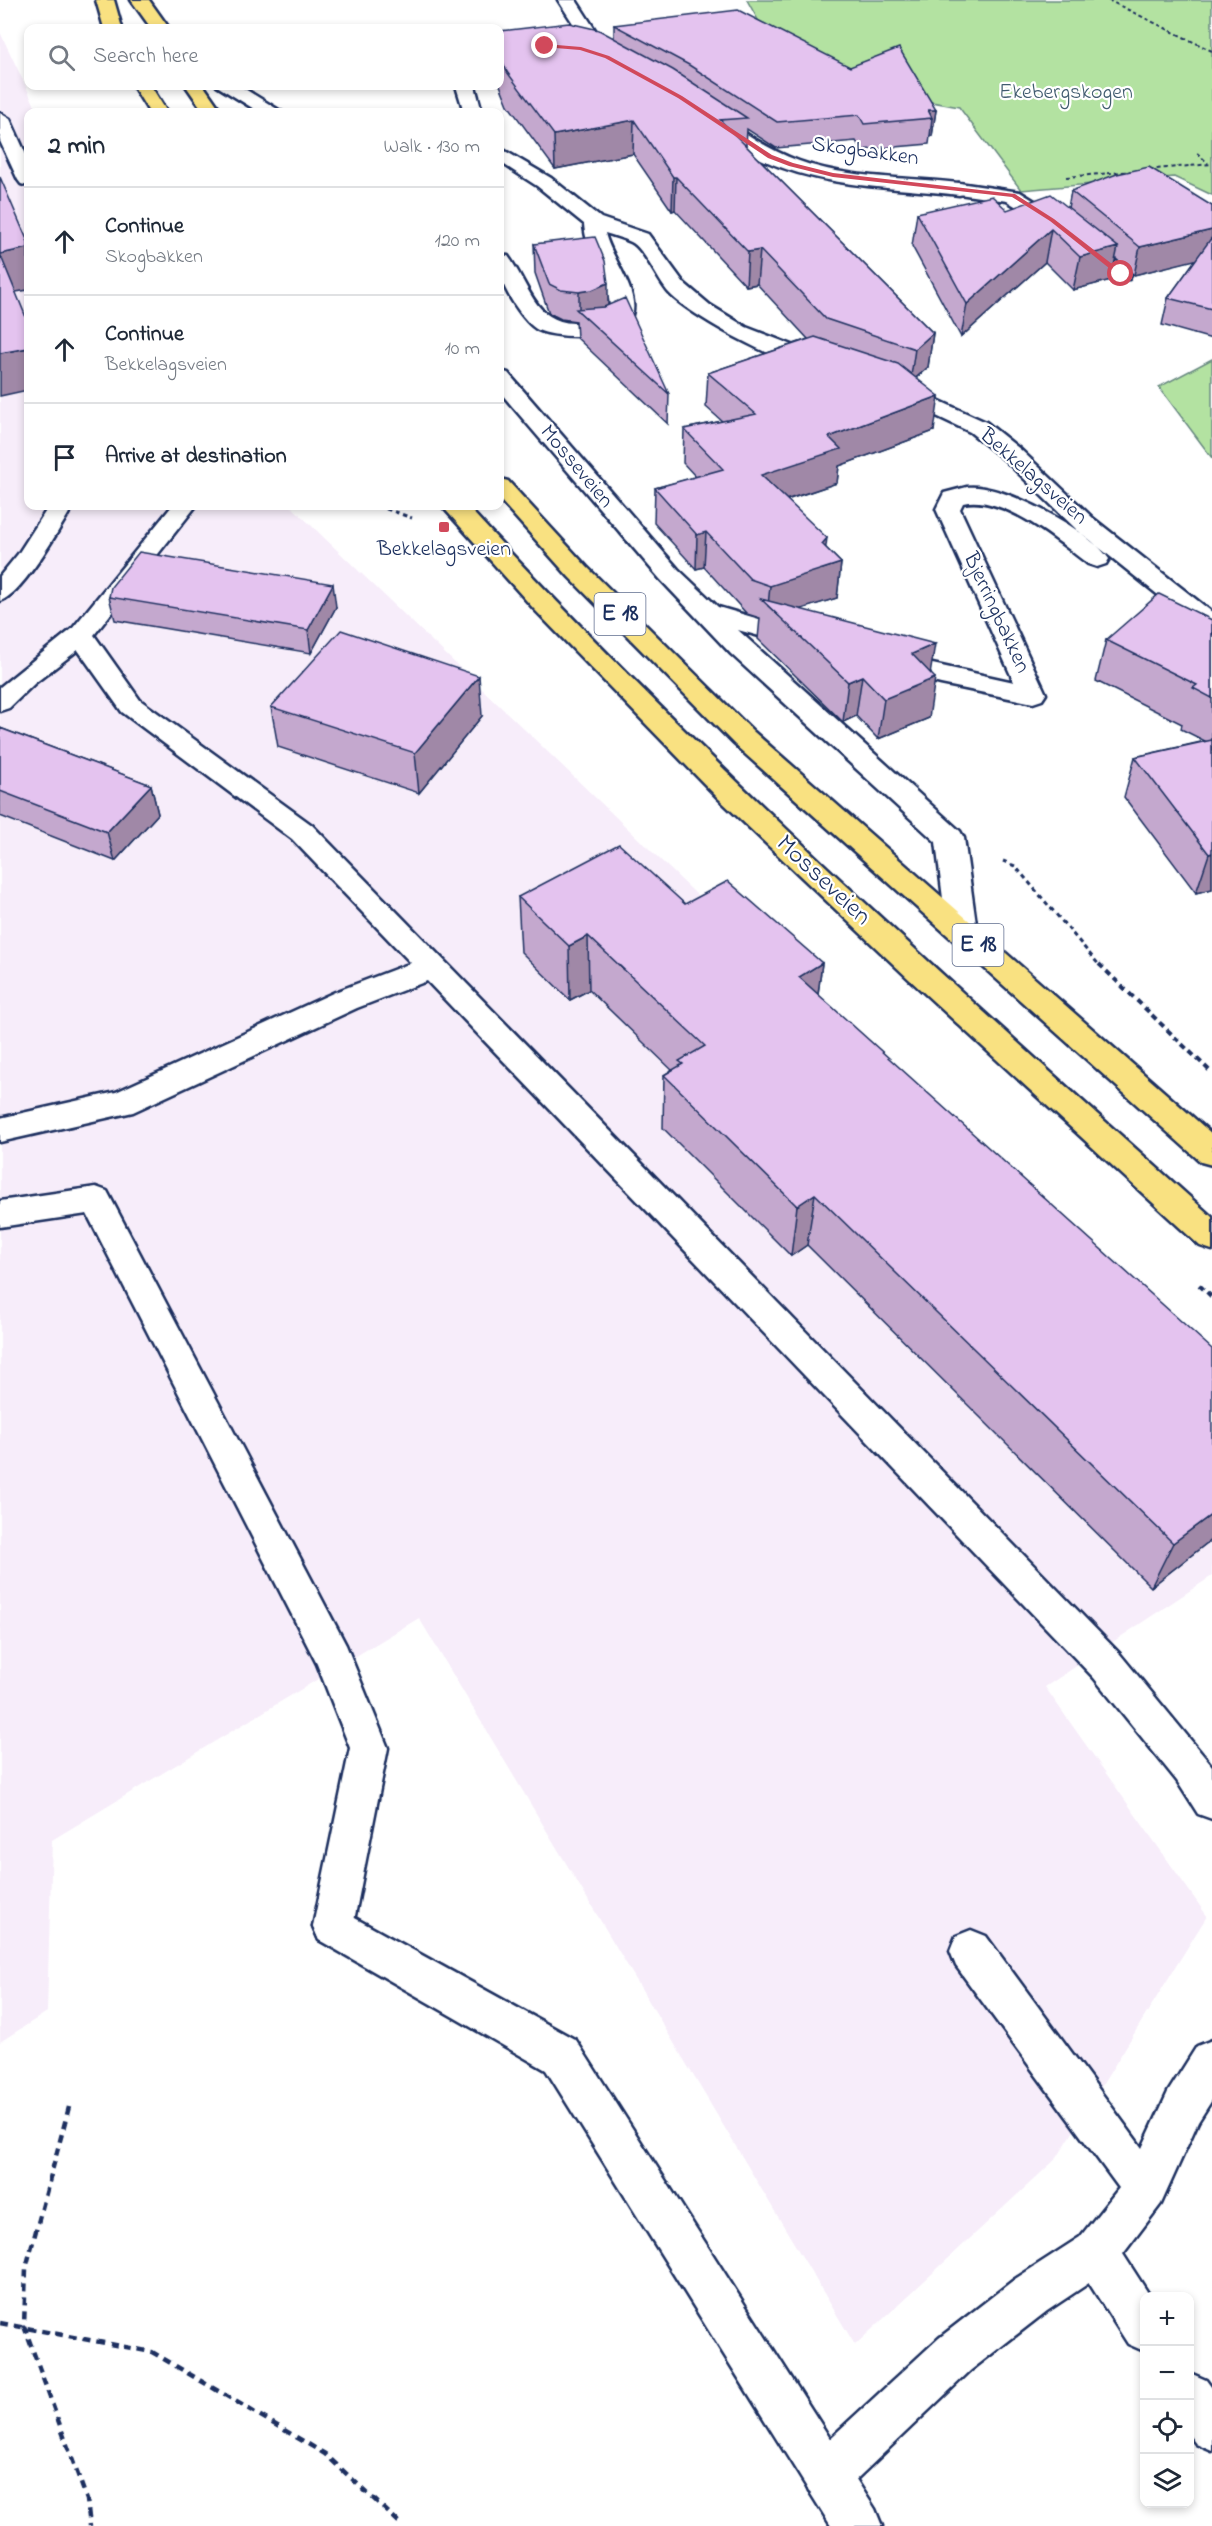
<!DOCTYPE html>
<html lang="en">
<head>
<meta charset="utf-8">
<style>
  :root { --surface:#fff; --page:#f6f6f7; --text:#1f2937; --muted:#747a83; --line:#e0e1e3 }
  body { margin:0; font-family:"Indie Flower",sans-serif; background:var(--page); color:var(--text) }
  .controls { position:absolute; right:18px; bottom:18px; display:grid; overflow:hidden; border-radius:12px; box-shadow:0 3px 9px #0003 }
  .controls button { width:54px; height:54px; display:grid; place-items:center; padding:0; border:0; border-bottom:2px solid var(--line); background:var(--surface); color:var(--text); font:30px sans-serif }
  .stop { position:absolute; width:18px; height:18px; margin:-14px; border:4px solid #d1495b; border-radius:50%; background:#fff }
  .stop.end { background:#d1495b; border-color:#fff; box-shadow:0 2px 6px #0008 }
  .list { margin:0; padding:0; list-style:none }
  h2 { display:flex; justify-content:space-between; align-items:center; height:78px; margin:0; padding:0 24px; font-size:26px }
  h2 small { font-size:20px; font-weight:400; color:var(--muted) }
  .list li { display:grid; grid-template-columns:39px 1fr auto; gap:18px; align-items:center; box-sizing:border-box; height:108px; padding:0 24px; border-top:2px solid var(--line) }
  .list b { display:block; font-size:22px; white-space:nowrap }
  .list p { margin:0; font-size:20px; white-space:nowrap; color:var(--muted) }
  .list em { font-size:20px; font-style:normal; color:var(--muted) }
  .icon { flex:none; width:33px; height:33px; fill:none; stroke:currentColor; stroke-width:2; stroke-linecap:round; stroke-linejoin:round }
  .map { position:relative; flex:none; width:1212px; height:2526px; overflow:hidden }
  .search { position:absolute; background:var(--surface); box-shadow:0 3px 9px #0003; left:24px; top:24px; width:480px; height:66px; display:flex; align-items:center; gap:15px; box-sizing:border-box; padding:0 21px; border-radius:12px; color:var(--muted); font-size:22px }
  .panel { position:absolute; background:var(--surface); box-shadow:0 3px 9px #0003; left:24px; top:108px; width:480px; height:402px; border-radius:12px }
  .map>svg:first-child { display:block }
  .built { fill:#f7edfa }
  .green { fill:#b3e2a1; stroke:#678880; stroke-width:1.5 }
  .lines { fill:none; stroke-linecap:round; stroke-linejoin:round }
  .lane-casing { stroke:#1b2f5e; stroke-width:5 }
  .street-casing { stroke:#1b2f5e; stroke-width:5 }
  .highway-casing { stroke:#1b2f5e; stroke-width:5 }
  .path-far3 { stroke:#1b2f5e; stroke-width:2; stroke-dasharray:4 3; stroke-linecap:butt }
  .path-far2 { stroke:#1b2f5e; stroke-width:3; stroke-dasharray:4.5 4; stroke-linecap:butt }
  .path-far1 { stroke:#1b2f5e; stroke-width:4; stroke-dasharray:6 4.5; stroke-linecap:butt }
  .path { stroke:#1b2f5e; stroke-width:4.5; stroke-dasharray:8 6; stroke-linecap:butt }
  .lane { fill:#fff; fill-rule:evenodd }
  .street { fill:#fff; fill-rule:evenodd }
  .highway { fill:#f9e181; fill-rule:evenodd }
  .wall { fill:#c4a8ce; stroke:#1b2f5e; stroke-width:1.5 }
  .shaded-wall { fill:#a088a7; stroke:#1b2f5e; stroke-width:1.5 }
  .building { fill:#e4c3ef; stroke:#1b2f5e; stroke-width:1.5 }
  .route { fill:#d1495b }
  .poi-dot { fill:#d1495b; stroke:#fff; stroke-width:2 }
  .labels { text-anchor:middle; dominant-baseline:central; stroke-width:4.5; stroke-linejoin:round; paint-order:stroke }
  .far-park-label { font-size:22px; fill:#415c6f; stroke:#fff }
  .far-street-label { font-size:22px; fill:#1b2f5e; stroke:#fff }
  .far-poi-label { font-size:22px; fill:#1b2f5e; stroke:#fff }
  .shield { fill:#fff; stroke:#5f6d8e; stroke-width:1.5 }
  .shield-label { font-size:24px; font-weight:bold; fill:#1b2f5e }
  .street-label { font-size:26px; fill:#1b2f5e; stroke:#fff }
</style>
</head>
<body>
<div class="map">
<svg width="1212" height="2526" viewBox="0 0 1212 2526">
  <rect width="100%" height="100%" fill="#fff"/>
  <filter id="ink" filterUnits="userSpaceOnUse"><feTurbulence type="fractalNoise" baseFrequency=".0167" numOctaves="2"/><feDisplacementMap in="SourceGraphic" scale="12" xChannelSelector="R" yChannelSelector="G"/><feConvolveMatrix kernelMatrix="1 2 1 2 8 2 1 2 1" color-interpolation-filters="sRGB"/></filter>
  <g filter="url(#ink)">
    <path class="built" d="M0,32L38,112H28V506H291L1212,1388V1576L1045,1687L1207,1916L1057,2158L855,2345L419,1618L52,1840L47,2012L0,2042Z"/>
    <path class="green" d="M747,0H1212V195L1174,177L1021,190L959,107L789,76Z
      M1212,359V458L1159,387Z"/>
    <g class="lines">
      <defs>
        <path id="lane" d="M558,0H576L596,31L602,53L600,57H586L578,31Z
          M0,113L10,119L28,159V186L21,184L18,180L0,141Z
          M959,183L1020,192L1059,216L1132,274L1129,279H1113L1045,224L1007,201L952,193L949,189L952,185Z
          M49,506H73C60,528 22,595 0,601V576L18,554Z
          M172,506H196L94,635L140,700L312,825L1120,1654L1212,1766V1819L1198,1814L1177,1781L1094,1678L427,981L357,1008L133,1112L0,1142V1118L116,1092L335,992L411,963L292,839L122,712L78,650L35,683L9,708L0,711V687L72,629Z
          M96,1187L107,1191L346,1645L388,1748L353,1926L347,1940L333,1946L319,1940L313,1926L350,1748L317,1664L87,1214L0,1227V1201Z
          M971,1930L986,1936L1142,2148L1168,2092L1197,2046L1212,2040V2100L1198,2122L1161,2204L1123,2254L1150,2296H1144V2351L1128,2344L1089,2283L1047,2311L971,2370L843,2492L826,2499L809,2492L802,2475L809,2458L939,2338L1015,2279L1080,2237L1119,2188L956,1966L950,1951L956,1936Z
          M1190,2373L1206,2380L1212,2388V2451L1196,2444L1190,2436Z"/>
        <path id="street" d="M217,86H240L282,112H259Z
          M456,86H475L482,112H464Z
          M708,110L715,112C742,131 768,150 799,161C849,179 906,177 959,183L966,185L969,189L966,193L959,195C893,187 825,188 763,160C741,150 721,134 701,120L698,116L701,112Z
          M500,148L551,178L601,218L648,234L684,283L710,305L746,327L831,360L834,365L831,370C801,377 691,317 669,293C658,281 644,248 631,242C623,238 614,236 605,233C610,256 640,292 632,315C623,341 557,339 538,330C524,323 502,288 500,273C499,267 500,261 500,255L508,256C529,284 534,322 574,323C588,324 599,321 610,313C612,280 586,256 584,224L537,186L500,162Z
          M500,371L508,373L678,569L718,607L811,634L815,640L811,646L802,648L738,630L960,831L964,838L977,931L972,938L962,942L952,938L947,931L936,842L731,654L660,579L500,392Z
          M898,382L986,422L1021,450L1094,519L1212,612V633L1203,631L1076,529L1005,460L970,432L890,394L887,389L890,384Z
          M967,487C1001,482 1091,531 1109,559L1106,564L1097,567L1088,564C1058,541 1003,494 963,503L960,509L1046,694L1042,700L1033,703L941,684L878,668L874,662L878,656L887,654L1014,682L936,509L944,493Z
          M333,1906L576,2040L875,2509L882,2526H831L546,2070L319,1940L313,1926L319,1912Z"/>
        <path id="highway" d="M96,0H114L122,28H104Z
          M131,0H149L169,28H151Z
          M133,86H151L167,112H149Z
          M186,86H204L222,112H204Z
          M500,479L508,481L587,567L754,732L1212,1134V1165L1201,1162L734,744L569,577L500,500Z
          M442,506H467C700,760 956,988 1212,1217V1250L1200,1246L909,979L718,798L534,609Z"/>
      </defs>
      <use href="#lane" class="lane-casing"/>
      <use href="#street" class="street-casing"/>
      <use href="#highway" class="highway-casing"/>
      <path class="path-far3" d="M1108,0L1212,51
        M1197,153L1208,163
        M1066,177L1212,164"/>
      <path class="path-far2" d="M378,506L412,518
        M1003,861L1015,866L1100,966"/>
      <path class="path-far1" d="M1099,964L1212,1073
        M1199,1285L1212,1297"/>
      <path class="path" d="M69,2107L26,2268L24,2326L87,2500L90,2526
        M0,2323L152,2352L325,2454L403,2526"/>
      <use href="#lane" class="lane"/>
      <use href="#street" class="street"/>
      <use href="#highway" class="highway"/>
    </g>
    <path class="wall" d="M614,25L936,110L932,136H930L929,144L861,150L856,141L776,148L747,129L746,146L933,333L928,367L916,378L934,431L839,466L837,483L787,500L826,548L841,563L837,598L800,609L931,673L929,718L878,739L856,716L843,722L758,639L760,618L747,614L704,567L696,569L654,523L655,488L696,477L683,463L684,429L722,421L706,407L708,373L808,339L757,284L746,286L675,210L672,211L633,154L555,169L508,105L500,85V31L614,38Z
      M1071,191L1212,206V339L1162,325L1168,298L1196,259L1134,275L1116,259L1111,280L1073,290L1045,262L961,337L912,246L917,213L1068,208Z
      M534,244L608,305L669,394L668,424L577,338L576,321L561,319L549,313L535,273Z
      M109,597L336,607L311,653L115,620Z
      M1212,620V889L1196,893L1124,797L1135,757L1205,741L1181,729L1182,724L1096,681L1106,640Z
      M271,707L482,716L419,793L278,747Z
      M0,728L151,785L158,814L115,861L0,816Z
      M518,897L685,904L822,963L818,994L1212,1539L1151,1587L807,1245L791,1256L663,1128L664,1075L672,1070L589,990L570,1000L521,952Z"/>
    <path class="shaded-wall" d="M928,110H936L932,136H930L932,118Z
      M634,120L633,154L555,169L554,135Z
      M673,177H676L675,210L672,211Z
      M1051,229L1045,262L961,337L967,304Z
      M1212,230L1211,256L1134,275L1140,247Z
      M1118,247L1111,280L1073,290L1080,257Z
      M28,248V290L10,293L0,254Z
      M760,250L757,284L746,286L748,252Z
      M608,283V312H579V292Z
      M933,333L928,367L910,383L915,349Z
      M28,348V390L0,396V353Z
      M939,396L934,431L839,466L837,483L758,509L761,475L829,437Z
      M706,532L704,567L696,569L697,535Z
      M827,538L823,569L841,563L837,598L779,616L768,606L770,586L822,544Z
      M333,584L336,607L311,653L308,630Z
      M935,644L929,681L935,678L929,718L878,739L884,699L912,654Z
      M479,676L482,716L419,793L415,753Z
      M862,676L856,716L843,722L848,682Z
      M151,785L158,814L115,861L107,832Z
      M1212,853V889L1196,893L1209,854Z
      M588,936L589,990L570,1000L569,946Z
      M822,963L815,1017L799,977Z
      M815,1194L807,1245L791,1256L797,1206Z
      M1212,1514V1539L1151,1587L1173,1543Z"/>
    <path class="building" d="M738,10L850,67L899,48L936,110H928L932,118L864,124L859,115L777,122L689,65L614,25Z
      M569,23L599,30L673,70L747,118L720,120L933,333L915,349L826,319L760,250L748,252L676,177H673L634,120L554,135L507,72L500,55V31Z
      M1149,167L1212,206V230L1140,247L1071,191L1117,174Z
      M0,177L28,242V248L0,254L28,322V348L0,353Z
      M1051,194L1118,247L1080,257L1051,229L967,304L917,213L992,196L1007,210Z
      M595,237L605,261L608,283L592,290L579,292L561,290L549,284L534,244Z
      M1212,237V309L1168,298Z
      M625,298L669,394L576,309L604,307Z
      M815,337L898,364L939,396L829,437L841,449L761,475L827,538L822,544L841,563L770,586L750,579L706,532L697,535L655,488L723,469L684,429L756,414L708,373Z
      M139,552L333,584L308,630L109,597L111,587Z
      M1159,594L1212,620V698L1193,688L1197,685L1106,640Z
      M761,599L935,644L912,654L935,678L884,699L862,676L848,682Z
      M341,630L479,676L415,753L271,707Z
      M0,728L151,785L107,832L0,791Z
      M1212,740V853L1209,854L1135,757Z
      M619,844L685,904L728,881L822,963L799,977L1212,1349V1514L1173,1543L815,1194L797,1206L664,1075L683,1064L679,1061L705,1046L588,936L569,946L518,897Z"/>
  </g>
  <path class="route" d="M545,44L581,47L609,56L682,96L772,155L793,163L833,173L1015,194L1054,219L1125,274L1119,276L1050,221L1012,197L833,177L789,166L768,158L678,98L605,58L580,50L543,47Z"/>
  <rect class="poi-dot" x="438" y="521" width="12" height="12" rx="3"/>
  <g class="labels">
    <g class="far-park-label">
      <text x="1066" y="93">Ekebergskogen</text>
    </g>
    <g class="far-street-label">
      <text transform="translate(865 152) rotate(8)">Skogbakken</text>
      <text transform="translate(576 467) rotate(50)">Mosseveien</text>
      <text transform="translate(1033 477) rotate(41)">Bekkelagsveien</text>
      <text transform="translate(996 613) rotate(65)">Bjerringbakken</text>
    </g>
    <g class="far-poi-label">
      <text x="444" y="550">Bekkelagsveien</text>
    </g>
    <g class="shield">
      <rect x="594.5" y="593" width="51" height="42" rx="4.5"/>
      <rect x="952.5" y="924" width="51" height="42" rx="4.5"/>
    </g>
    <g class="shield-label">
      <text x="620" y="614">E 18</text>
      <text x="978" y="945">E 18</text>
    </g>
    <g class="street-label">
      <text transform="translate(823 881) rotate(43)">Mosseveien</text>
    </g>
  </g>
</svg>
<div class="controls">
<button>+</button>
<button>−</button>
<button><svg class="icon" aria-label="locate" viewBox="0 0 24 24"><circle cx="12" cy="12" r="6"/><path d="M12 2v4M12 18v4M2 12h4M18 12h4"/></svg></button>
<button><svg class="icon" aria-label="layers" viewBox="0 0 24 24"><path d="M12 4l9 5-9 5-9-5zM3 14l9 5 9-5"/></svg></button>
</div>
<div class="stop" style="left:1121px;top:274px"></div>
<div class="stop end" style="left:545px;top:46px"></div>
<div class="search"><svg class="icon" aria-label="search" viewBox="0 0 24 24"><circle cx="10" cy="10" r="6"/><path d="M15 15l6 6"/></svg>Search here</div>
<section class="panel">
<h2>2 min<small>Walk · 130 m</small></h2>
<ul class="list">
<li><svg class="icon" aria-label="ahead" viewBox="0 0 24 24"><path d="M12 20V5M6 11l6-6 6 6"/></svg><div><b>Continue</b><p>Skogbakken</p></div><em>120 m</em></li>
<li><svg class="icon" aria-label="ahead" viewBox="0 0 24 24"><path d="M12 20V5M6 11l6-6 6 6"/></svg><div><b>Continue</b><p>Bekkelagsveien</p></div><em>10 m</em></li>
<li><svg class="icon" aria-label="arrive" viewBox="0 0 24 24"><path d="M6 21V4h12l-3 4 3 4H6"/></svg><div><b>Arrive at destination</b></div></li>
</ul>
</section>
</div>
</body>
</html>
